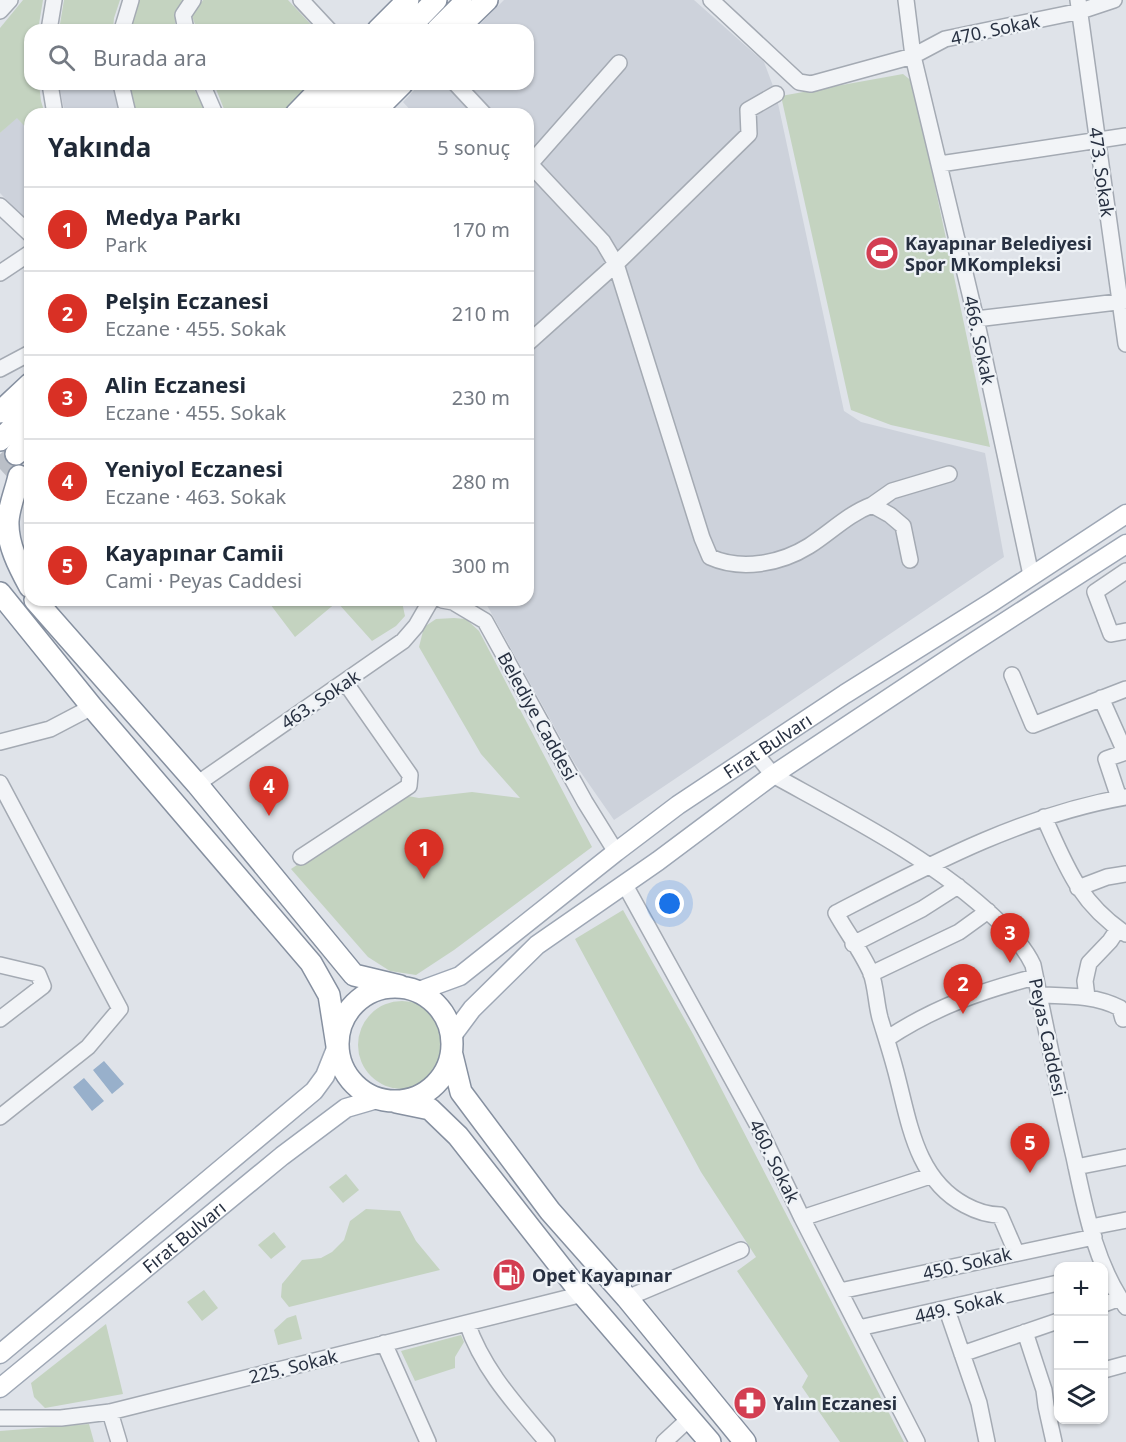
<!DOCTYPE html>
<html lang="tr">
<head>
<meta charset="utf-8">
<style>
  :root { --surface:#fff; --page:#f2f2f3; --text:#1f2937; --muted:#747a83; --line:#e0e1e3; --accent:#d93025 }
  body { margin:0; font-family:"Noto Sans",sans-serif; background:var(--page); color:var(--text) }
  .controls { position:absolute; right:18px; bottom:18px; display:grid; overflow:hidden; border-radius:12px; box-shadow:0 2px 4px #0004 }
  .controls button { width:54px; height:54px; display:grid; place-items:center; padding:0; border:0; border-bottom:2px solid var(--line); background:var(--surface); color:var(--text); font:30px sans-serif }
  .you { position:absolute; left:670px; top:904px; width:21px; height:21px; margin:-15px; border:4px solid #fff; border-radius:50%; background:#1a73e8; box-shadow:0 0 0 9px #1a73e833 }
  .badge { display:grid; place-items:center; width:39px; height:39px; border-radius:50%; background:var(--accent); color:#fff; font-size:20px; font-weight:700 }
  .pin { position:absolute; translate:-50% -50px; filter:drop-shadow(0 2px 3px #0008) }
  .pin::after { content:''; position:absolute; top:32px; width:21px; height:18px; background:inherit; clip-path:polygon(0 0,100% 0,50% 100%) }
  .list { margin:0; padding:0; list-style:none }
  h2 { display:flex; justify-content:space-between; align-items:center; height:78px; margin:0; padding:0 24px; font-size:26px }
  h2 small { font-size:20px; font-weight:400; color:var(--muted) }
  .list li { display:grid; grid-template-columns:39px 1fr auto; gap:18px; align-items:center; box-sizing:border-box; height:84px; padding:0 24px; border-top:2px solid var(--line) }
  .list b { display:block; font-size:22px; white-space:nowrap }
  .list p { margin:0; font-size:20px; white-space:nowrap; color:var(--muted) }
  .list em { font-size:20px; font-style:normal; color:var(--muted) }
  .icon { flex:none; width:33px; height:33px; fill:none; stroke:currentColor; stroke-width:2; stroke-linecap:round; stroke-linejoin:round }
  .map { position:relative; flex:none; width:1126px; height:1442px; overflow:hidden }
  .search { position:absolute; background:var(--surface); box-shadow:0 2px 4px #0004; left:24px; top:24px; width:510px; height:66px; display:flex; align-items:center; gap:15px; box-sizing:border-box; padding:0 21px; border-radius:18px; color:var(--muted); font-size:22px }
  .panel { position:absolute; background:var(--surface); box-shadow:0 2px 4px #0004; left:24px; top:108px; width:510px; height:498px; border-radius:18px }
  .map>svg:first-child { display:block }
  .built { fill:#cdd2db }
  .green { fill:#c4d3c0 }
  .water { fill:#98b0cb }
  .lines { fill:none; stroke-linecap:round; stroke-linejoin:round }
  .highway-tunnel { stroke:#babfc7; stroke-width:21; stroke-dasharray:21 10; stroke-linecap:butt }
  .minor-casing { stroke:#a4aab3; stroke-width:18 }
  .major-casing { stroke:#9ea7b5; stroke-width:21 }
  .highway-casing { stroke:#8690a0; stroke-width:24 }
  .minor { stroke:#f2f4f7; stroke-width:15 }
  .major { stroke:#fff; stroke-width:18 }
  .highway { stroke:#fff; stroke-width:21 }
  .labels { text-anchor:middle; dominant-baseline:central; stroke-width:4.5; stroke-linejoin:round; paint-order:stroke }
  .street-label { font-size:18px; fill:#273041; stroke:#eef2f6 }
  .poi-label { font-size:18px; font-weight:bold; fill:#273041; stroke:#eef2f6; text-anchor:start }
</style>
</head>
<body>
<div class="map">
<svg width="1126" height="1442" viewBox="0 0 1126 1442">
  <rect width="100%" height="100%" fill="#dfe3e9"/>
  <path class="built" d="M504,0H694L764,62L776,94L844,411L861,422L985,453L1004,557L614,820L575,764L484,600H528V114H414L403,102L420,84H528V30H474Z
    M59,84H114L121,114H65Z
    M17,117L30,132V225L0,193V133Z"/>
  <path class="green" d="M23,0H43L38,30H30V84H39L41,101L45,114H30V132L17,118L0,133V28Z
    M64,0H120L114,18L113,30H59Z
    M136,0H182L176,19L174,30H126Z
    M203,0H288L316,30H197L192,16Z
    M903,74L913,82L990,447L891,425L851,410L781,96Z
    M125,84H191L208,114H133Z
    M214,84H312L283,114H226Z
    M267,600H399L402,602L405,616L396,626L372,641L337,602L295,637Z
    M454,618L466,619L479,631L592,847L454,950L416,975L390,971L368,957L291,869L402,795L419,798L472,792L520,798L481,754L419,647L424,627L436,619Z
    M623,910L693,1034L904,1442H840L802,1387L808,1376L737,1271L756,1257L701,1172L575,939Z
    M358 1045a44 44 0 1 1 88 0a44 44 0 1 1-88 0Z
    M346,1174L359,1190L343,1203L329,1187Z
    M366,1209L400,1211L416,1241L440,1270L289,1307L281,1297L282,1284L302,1260L321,1258L332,1252L344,1240L350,1221Z
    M274,1232L286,1247L271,1259L258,1245Z
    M204,1290L218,1308L202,1321L187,1302Z
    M296,1315L302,1339L278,1345L274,1330L287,1318Z
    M106,1324L123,1394L45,1408L34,1397L31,1383Z
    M461,1335L464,1342L455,1357V1368L415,1381L401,1351Z
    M89,1424L94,1442H0V1431Z"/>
  <path class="water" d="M104,1061L124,1084L112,1094L93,1070Z
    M84,1078L104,1101L92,1111L73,1087Z"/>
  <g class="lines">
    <path class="highway-tunnel" d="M0,469L16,454"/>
    <defs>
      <path id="minor" d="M301,0L329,30
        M711,0L799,82L811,84L913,56L945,39L1081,11L1114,0
        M906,0L913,56L976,319L1031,575
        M1078,0L1126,344
        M0,11L10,0
        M49,30L54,0
        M122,30L131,0
        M186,30L183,15L193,0
        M50,84L55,114
        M121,84L128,114
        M202,84L215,114
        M456,84L484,114
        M528,162L603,242L616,264L702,538L710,557C741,571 780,564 809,546C831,532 848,514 872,505L890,515L903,526L910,560
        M530,164L619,63
        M940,164L1126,136
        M0,206L30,234
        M0,273L30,253
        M976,319L1126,301
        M528,343L616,264L749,134L748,110L776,94
        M0,369L30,353
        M872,505L892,491L949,474
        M1126,571L1095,592L1111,634L1126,631
        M442,600L453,602L485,621L585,802L616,852
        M1012,675L1033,725L1126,689
        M1101,698L1125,752
        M0,742L50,729L92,707
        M756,754L773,775C849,817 933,859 996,919C1011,934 1024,946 1033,965C1046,1029 1059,1094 1074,1157C1085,1208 1095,1264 1126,1307
        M0,783L120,1009L88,1047L0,1117
        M197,784L403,641L416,626L431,600
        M1119,798L1106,759L1126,752
        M1044,817C1066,866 1079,903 1126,934
        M301,857L409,786L410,775L345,682
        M625,885L758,1126L802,1218L917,1442
        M1078,888L1107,877L1126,874
        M853,944L922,909L958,886
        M0,965L38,974L43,986L0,1019
        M871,974L959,932L988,911
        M1039,995C1067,996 1095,995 1120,1008L1123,1019
        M1087,997L1085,981L1089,963L1110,941L1118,929
        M888,1038C935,1007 981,991 1035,977
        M1076,1167L1126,1157
        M802,1218L930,1176
        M1091,1227L1126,1220
        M1016,1252L1000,1215C987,1215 976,1211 965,1205C918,1180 910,1127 898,1080C893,1059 886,1038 880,1018C876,1003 876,987 871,973C862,952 847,933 836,913C929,865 1022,815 1126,797
        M840,1291L1094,1237
        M627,1298L741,1250
        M1104,1304L1120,1298
        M947,1310L979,1403L987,1442
        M467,1323C483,1370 516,1405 547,1442
        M859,1328L1058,1283
        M1025,1332L1044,1390L1046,1406L1054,1442
        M384,1343L428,1442
        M962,1354L1058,1321
        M1104,1370L1126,1364
        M110,1412L119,1442
        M0,1418H61L110,1412L583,1294
        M664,1442L690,1418"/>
      <g id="major">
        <path id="s1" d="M419,991L460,976L616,852L678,805L845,694L992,602L1126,514"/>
        <path d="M452,1036L472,1009L537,945L658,861L773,775L963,649L1126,544"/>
        <path d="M0,1354L314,1091L325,1076L337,1046"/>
        <path id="s2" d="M0,1388L282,1156L346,1108L377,1099"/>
      </g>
      <path id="highway" d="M378,30L408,0
        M407,30L436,0
        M437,30L462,5
        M456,30L487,0
        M296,114L325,84
        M320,114L349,84
        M346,114L377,84
        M372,114L402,84
        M0,412L30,384
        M0,440L30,410
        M16,454L30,439
        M19,476C16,490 9,506 8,521C7,544 19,567 30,587
        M0,593L92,707L311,963L329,995L337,1046
        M35,600L197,784L354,975L400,986
        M338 1044a57 57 0 1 1 114 0a57 57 0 1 1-114 0Z
        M452,1055L461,1092L550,1211L627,1298L745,1442
        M396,1102L430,1109L458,1136L578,1289L710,1442"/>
    </defs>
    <use href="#minor" class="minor-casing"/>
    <use href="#major" class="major-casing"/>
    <use href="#highway" class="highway-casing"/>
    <use href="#minor" class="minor"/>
    <use href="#major" class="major"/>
    <use href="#highway" class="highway"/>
  </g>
  <defs>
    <symbol id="stadium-disc" viewBox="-11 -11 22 22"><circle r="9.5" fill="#d33e52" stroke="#eef2f6"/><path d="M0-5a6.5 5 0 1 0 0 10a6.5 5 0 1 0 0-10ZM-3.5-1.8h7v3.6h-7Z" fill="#fff"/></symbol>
    <symbol id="fuel-disc" viewBox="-11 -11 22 22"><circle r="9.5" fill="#d33e52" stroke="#eef2f6"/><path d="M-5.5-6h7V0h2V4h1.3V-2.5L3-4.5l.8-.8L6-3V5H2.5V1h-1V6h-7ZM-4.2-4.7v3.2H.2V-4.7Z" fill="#fff"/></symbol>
    <symbol id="pharmacy-disc" viewBox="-11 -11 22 22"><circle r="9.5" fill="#d33e52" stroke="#eef2f6"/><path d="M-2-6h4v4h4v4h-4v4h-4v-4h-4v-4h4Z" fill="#fff"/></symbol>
  </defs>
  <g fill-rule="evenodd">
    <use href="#stadium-disc" x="863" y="234" width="38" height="38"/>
    <use href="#fuel-disc" x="490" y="1256" width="38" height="38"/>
    <use href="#pharmacy-disc" x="731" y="1384" width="38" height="38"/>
  </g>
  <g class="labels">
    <g class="street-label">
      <text transform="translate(995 29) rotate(-12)">470. Sokak</text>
      <text transform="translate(1102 172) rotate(82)">473. Sokak</text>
      <text transform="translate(980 340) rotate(78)">466. Sokak</text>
      <text transform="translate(320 699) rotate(-34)">463. Sokak</text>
      <text transform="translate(538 716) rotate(61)">Belediye Caddesi</text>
      <text stroke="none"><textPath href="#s1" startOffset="428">Fırat Bulvarı</textPath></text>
      <text transform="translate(1048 1037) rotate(78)">Peyas Caddesi</text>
      <text transform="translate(775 1161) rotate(64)">460. Sokak</text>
      <text stroke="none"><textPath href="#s2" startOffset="238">Fırat Bulvarı</textPath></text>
      <text transform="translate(967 1263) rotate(-13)">450. Sokak</text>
      <text transform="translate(959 1306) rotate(-13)">449. Sokak</text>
      <text transform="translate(293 1366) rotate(-14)">225. Sokak</text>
    </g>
    <g class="poi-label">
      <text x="905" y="243">Kayapınar Belediyesi<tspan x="905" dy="21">Spor MKompleksi</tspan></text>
      <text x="532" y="1275">Opet Kayapınar</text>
      <text x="773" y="1403">Yalın Eczanesi</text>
    </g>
  </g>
</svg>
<div class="controls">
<button>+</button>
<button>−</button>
<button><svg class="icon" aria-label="layers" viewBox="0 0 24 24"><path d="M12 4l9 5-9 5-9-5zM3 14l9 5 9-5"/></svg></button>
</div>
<div class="you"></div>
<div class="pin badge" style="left:424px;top:879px">1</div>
<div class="pin badge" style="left:963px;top:1014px">2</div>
<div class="pin badge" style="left:1010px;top:963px">3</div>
<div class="pin badge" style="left:269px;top:816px">4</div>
<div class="pin badge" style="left:1030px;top:1173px">5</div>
<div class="search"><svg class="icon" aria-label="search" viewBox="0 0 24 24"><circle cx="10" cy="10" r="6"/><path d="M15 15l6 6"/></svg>Burada ara</div>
<section class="panel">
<h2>Yakında<small>5 sonuç</small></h2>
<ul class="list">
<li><span class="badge">1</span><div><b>Medya Parkı</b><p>Park</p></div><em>170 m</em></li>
<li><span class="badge">2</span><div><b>Pelşin Eczanesi</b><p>Eczane · 455. Sokak</p></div><em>210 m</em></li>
<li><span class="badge">3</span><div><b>Alin Eczanesi</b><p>Eczane · 455. Sokak</p></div><em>230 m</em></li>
<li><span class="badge">4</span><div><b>Yeniyol Eczanesi</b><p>Eczane · 463. Sokak</p></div><em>280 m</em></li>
<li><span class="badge">5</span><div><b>Kayapınar Camii</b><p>Cami · Peyas Caddesi</p></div><em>300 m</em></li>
</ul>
</section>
</div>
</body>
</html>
